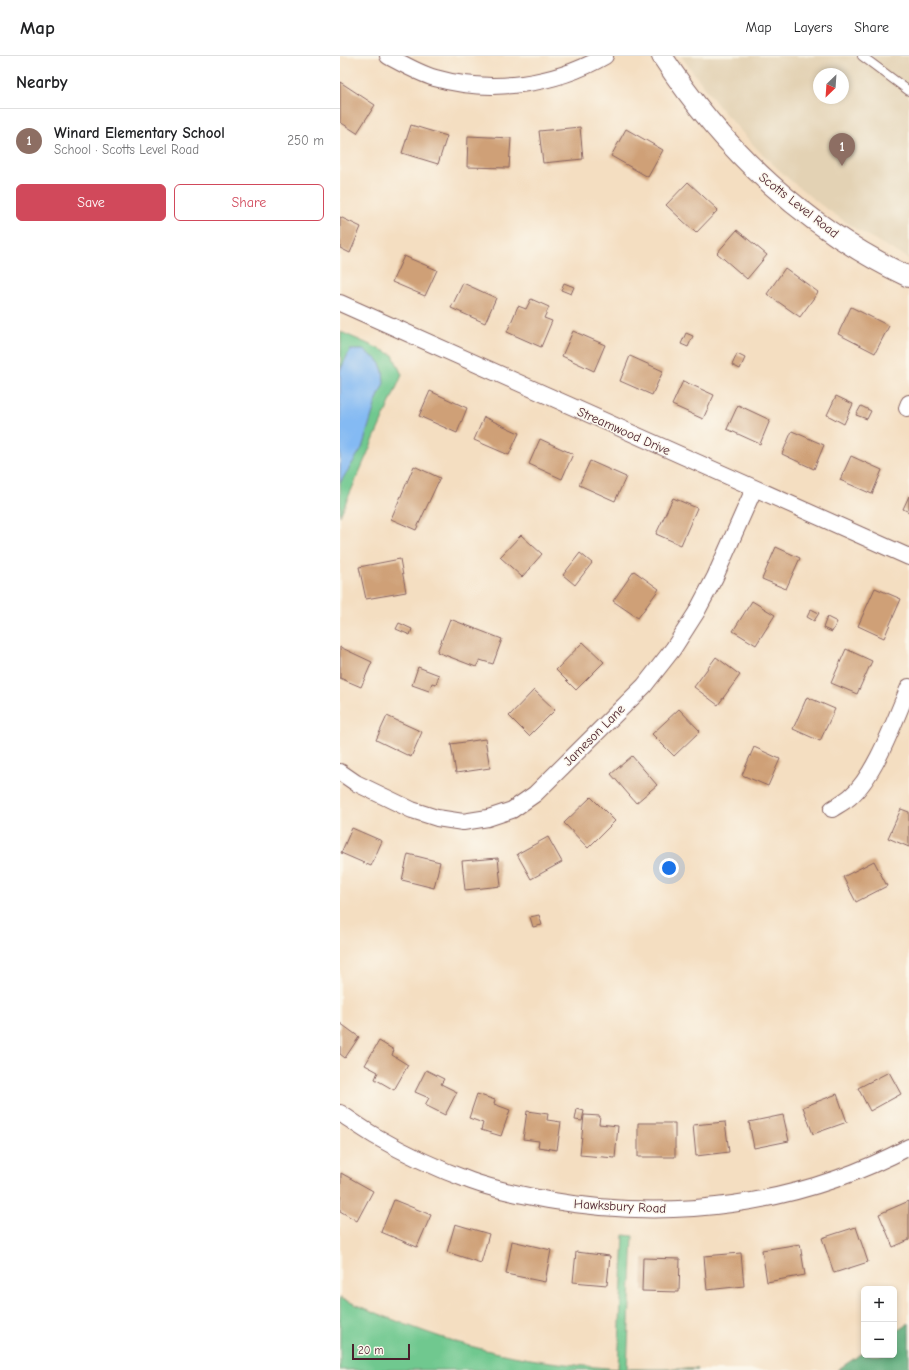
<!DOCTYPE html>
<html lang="en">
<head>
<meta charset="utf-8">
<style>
  :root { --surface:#fff; --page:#f6f6f6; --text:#202124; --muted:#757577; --line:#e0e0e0; --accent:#d1495b }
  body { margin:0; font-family:"Comic Neue",sans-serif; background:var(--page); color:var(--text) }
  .controls { position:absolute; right:12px; bottom:12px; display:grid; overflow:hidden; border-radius:6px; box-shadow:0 2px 6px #0003 }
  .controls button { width:36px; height:36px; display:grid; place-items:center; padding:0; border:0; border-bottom:1px solid var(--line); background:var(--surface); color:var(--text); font:20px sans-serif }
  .compass { position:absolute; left:473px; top:12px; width:36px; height:36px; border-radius:50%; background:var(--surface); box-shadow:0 2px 6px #0003; rotate:205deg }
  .scale { position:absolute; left:12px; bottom:10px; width:58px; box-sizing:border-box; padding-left:4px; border:2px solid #4a1f2b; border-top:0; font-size:11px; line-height:14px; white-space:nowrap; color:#4a1f2b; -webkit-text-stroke:3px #fbf7ec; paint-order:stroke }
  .you { position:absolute; left:329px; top:812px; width:14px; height:14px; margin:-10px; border:3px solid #fff; border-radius:50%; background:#1a73e8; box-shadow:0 0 0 6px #1a73e833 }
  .badge { display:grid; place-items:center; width:26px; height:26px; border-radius:50%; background:var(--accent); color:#fff; font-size:13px; font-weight:700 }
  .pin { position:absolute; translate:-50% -33px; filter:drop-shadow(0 1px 2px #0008) }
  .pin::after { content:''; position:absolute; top:21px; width:14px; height:12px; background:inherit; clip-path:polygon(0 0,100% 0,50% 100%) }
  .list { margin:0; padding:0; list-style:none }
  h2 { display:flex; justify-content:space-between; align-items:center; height:52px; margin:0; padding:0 16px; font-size:17px }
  h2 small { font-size:13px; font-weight:400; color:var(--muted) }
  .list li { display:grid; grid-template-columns:26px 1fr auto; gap:12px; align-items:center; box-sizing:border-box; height:64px; padding:0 16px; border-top:1px solid var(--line) }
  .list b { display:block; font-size:15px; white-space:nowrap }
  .list p { margin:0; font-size:13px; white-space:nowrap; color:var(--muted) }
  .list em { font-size:13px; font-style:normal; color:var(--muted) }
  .actions { display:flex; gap:8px; padding:12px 16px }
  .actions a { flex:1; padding:9px 0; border:1px solid var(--accent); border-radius:6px; text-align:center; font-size:14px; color:var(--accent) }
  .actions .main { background:var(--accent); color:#fff }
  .map { position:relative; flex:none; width:569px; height:1314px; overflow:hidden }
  header { display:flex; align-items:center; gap:24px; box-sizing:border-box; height:56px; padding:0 20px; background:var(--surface); border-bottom:1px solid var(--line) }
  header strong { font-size:19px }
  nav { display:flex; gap:22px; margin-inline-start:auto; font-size:14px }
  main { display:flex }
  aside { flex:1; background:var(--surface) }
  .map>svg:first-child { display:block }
  .built { fill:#e3d2b4; fill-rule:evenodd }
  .green { fill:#70c88f; stroke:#5d745d }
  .forest { fill:#5cac7a; stroke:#536652 }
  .water { fill:#84baf3; stroke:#676c8f }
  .building { fill:#cfa077 }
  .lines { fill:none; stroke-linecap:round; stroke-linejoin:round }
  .service-casing { stroke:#866260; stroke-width:10 }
  .minor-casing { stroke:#866260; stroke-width:18 }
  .tertiary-casing { stroke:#866260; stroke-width:22 }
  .service { stroke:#fff; stroke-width:8 }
  .minor { stroke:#fff; stroke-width:16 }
  .tertiary { stroke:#fff; stroke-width:20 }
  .labels { text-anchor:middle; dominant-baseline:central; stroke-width:3; stroke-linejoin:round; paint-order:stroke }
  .street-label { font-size:13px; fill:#4a1f2b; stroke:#fbf7ec }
</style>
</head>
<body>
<header>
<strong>Map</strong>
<nav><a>Map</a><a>Layers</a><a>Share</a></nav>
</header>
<main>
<aside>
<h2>Nearby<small></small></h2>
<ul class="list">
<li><span class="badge" style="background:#8d6e63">1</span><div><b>Winard Elementary School</b><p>School · Scotts Level Road</p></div><em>250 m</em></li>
</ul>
<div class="actions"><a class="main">Save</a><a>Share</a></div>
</aside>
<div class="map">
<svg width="569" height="1314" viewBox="0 0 569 1314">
  <rect width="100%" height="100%" fill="#fbf7ec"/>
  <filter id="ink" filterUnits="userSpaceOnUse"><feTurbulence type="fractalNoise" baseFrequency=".025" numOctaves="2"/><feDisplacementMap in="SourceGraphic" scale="8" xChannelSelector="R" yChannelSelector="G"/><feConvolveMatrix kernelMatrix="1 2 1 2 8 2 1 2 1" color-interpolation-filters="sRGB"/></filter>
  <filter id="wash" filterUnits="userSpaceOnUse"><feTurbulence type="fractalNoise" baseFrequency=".012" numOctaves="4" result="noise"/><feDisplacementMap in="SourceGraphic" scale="16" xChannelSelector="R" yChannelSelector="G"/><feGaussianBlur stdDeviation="0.9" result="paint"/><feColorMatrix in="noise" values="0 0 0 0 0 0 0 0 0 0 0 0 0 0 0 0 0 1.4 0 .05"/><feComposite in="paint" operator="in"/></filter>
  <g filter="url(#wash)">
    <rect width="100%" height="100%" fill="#f4dec1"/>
    <path class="built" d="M341,0H569V203L516,173L481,149L450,124L419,95L380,52ZM479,18H503V42H479Z"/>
    <path class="green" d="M1,276L53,299L62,319L0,460Z
      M284,1179L293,1180L287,1313H358V1314H0V1242C44,1260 88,1279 134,1291C181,1304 230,1309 278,1313Z"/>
    <path class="forest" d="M569,1267V1314H497L524,1296V1299H554V1277Z"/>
    <path class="water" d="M10,294H23L39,305L43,315L44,327L36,346L22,392L0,427V315Z"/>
    <g id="blocks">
      <path class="building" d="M0,26L35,49L17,77L0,66Z
        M71,69L107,80L98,108L62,97Z
        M240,71L243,103L203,107L199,75Z
        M286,73L323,94L308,121L271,100Z
        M128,80L171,82L169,112L127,111Z
        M348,126L378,154L356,177L326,149Z
        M0,161L21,171L10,197L0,192Z
        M397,174L427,199L407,223L377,197Z
        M64,200L97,214L85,240L52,226Z
        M445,212L478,236L460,261L427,238Z
        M123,227L156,242L145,267L111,252Z
        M224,227L234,231L231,238L221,234Z
        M191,243L209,251L204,262L212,265L201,291L167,276L178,250L186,253Z
        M511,251L549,270L535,297L498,278Z
        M233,275L265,289L254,315L222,300Z
        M346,277L353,280L348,291L341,288Z
        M397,298L405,302L400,313L392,309Z
        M290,300L323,315L312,339L280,325Z
        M343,325L374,339L363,363L332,349Z
        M90,335L127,352L117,377L79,360Z
        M496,340L513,348L504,368L487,359Z
        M398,349L430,364L420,388L387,373Z
        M521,350L531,355L527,363L516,359Z
        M144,361L179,377L169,399L134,384Z
        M452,375L484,389L474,413L442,398Z
        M200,383L233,398L222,423L189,408Z
        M511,400L542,414L532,438L500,424Z
        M250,405L286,421L275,445L239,429Z
        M74,410L100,422L76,474L51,463Z
        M569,440V456L563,453Z
        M333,442L357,452L341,489L316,478Z
        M181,479L202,498L182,521L160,501Z
        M436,491L460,502L446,533L422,523Z
        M240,497L252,507L235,529L223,519Z
        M60,503L66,536L26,543L19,511Z
        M294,515L319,533L298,562L273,545Z
        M535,532L561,543L544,582L518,570Z
        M412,545L435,559L416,589L393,575Z
        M471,553L479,557L474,565L467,561Z
        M487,561L497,566L492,576L483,572Z
        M110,563L162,583L153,608L140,604L136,611L97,596Z
        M59,567L72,573L70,579L56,573Z
        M243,586L264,606L236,634L216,614Z
        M0,591L32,606L21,631L0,622Z
        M506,593L532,605L517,638L491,627Z
        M376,601L400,619L378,649L354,631Z
        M78,611L99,619L96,628L92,627L89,635L72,629Z
        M194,634L215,654L189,680L169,660Z
        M467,641L495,653L480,685L453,673Z
        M339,653L360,675L334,700L312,678Z
        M47,660L82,676L71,701L36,684Z
        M145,683L150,712L116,717L111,688Z
        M414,691L440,703L428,730L402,719Z
        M292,700L317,729L296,747L271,718Z
        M251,741L275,765L248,792L224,767Z
        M561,753L569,756V791L548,782Z
        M12,772L42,785L31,810L1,797Z
        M208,781L222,806L191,823L177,798Z
        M68,798L100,806L94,832L62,824Z
        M158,802L161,830L125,834L122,805Z
        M534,805L547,830L516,846L503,821Z
        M199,859L202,869L193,871L190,861Z
        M0,967L19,981L5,1002L0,998Z
        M39,985L54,994L52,999L68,1009L54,1034L35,1023L38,1016L25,1009Z
        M86,1014L104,1023L101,1028L117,1036L105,1059L85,1049L89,1042L75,1036Z
        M549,1016L561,1038L530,1055L518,1032Z
        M137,1038L155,1044L154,1048L170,1054L161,1080L141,1074L143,1067L129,1062Z
        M497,1038L507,1066L473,1078L463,1051Z
        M237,1053L244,1055L242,1065L235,1064Z
        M187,1055L208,1058L207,1064L221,1066L217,1094L198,1091L199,1085L183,1083Z
        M244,1059L260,1060L259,1068L278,1070L275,1102L240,1099Z
        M443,1059L449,1085L414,1092L409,1066Z
        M385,1066L389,1096L356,1100L353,1069Z
        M298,1067H335V1101H298Z
        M1,1117L33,1135L17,1165L0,1155Z
        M54,1144L91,1159L77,1191L41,1176Z
        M569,1145V1184L553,1191L539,1158Z
        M115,1168L149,1178L141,1207L107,1196Z
        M516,1171L528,1206L494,1217L482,1182Z
        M172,1185L211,1194L205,1226L166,1218Z
        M460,1188L465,1219L427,1226L422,1194Z
        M236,1196L270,1200L267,1229L233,1226Z
        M401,1197L404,1230L367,1234L364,1200Z
        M303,1202L340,1203L339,1236L302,1235Z"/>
    </g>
  </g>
  <g filter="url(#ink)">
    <use href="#blocks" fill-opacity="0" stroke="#866260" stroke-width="1"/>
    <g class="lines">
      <defs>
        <path id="service" d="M522,0L569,35"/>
        <path id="minor" d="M48,0C63,8 78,17 95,22C151,38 215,29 265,0
          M0,247L569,501
          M567,352L569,347
          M0,716L16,727L72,754L97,762L123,766L148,762L172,754L195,738L304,630L333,593L356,557L375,521L414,433
          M492,753C498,749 504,746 510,741C536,719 555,663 569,631
          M0,1057C12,1065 23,1073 35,1080C66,1098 98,1113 131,1125C156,1134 182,1139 208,1144C331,1166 458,1150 569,1091"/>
        <path id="tertiary" d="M322,0C383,94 467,173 569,221"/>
      </defs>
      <use href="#service" class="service-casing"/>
      <use href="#minor" class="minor-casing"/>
      <use href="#tertiary" class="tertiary-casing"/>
      <use href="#service" class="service"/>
      <use href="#minor" class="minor"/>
      <use href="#tertiary" class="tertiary"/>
    </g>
  </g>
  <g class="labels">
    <g class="street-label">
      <text transform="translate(459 149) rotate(38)">Scotts Level Road</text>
      <text transform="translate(284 375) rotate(24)">Streamwood Drive</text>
      <text transform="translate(254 679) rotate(-45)">Jameson Lane</text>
      <text transform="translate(280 1150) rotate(3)">Hawksbury Road</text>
    </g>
  </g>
</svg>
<div class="controls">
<button>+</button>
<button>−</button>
</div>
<svg class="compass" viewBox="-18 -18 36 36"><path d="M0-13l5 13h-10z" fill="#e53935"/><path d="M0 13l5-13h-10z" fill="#757577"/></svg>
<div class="scale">20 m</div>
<div class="you"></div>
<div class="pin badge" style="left:502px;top:110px;background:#8d6e63">1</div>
</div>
</main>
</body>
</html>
